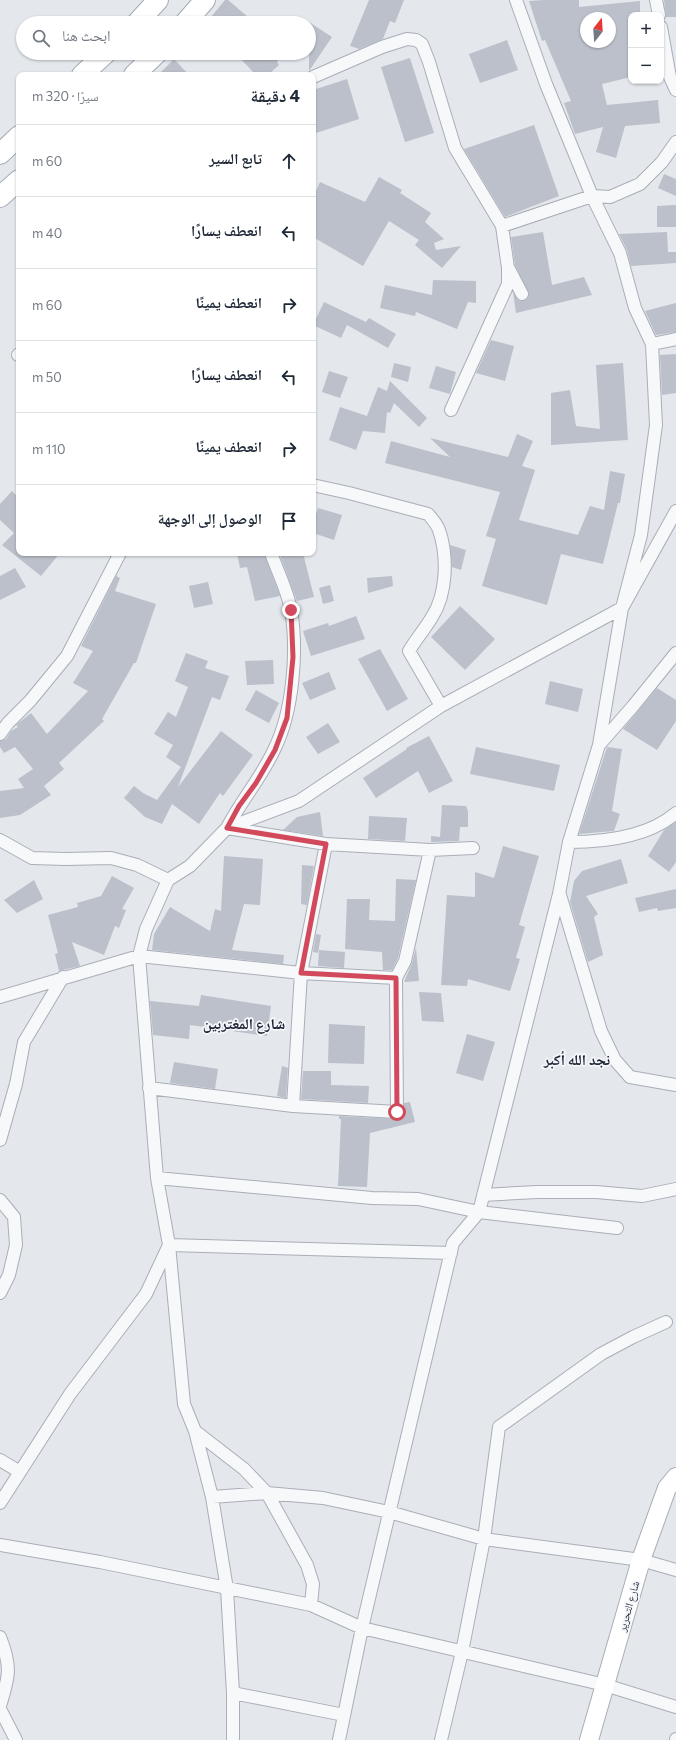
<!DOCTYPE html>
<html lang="ar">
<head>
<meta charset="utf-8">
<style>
  :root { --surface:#fff; --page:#f2f2f3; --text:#1f2937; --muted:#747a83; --line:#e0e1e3 }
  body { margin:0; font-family:Commissioner,"Noto Naskh Arabic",sans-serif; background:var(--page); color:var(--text); direction:rtl }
  .controls { position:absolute; right:12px; top:12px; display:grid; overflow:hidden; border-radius:8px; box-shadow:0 1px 3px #0004 }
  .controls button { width:36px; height:36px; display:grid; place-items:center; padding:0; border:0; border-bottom:1px solid var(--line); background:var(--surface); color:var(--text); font:20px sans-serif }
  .compass { position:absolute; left:580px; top:12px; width:36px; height:36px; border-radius:50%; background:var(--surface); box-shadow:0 1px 3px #0004; rotate:17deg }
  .stop { position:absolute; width:12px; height:12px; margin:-9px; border:3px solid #d1495b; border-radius:50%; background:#fff }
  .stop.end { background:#d1495b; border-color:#fff; box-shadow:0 1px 4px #0008 }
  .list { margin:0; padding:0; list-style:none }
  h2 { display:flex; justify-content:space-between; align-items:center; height:52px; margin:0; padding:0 16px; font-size:17px }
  h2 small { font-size:13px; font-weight:400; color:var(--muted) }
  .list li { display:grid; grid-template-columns:26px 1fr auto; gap:12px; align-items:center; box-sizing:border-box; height:72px; padding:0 16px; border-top:1px solid var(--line) }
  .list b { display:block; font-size:15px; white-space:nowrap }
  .list em { font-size:13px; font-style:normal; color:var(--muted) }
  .icon { flex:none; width:22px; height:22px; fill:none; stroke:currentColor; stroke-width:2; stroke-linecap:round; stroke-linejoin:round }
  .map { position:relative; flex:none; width:676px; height:1740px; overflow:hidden; direction:ltr }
  .search { position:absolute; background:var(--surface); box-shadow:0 1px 3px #0004; left:16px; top:16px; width:300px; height:44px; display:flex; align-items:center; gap:10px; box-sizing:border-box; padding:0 14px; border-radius:22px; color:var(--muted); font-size:15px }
  .panel { position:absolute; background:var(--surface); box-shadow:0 1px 3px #0004; left:16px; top:72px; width:300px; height:484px; border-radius:8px; direction:rtl }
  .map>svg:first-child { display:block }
  .building { fill:#bbc0ca; fill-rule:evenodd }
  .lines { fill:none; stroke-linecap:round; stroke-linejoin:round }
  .minor-casing { stroke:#a9aeb7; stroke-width:14 }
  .secondary-casing { stroke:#a9aeb7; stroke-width:20 }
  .primary-casing { stroke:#a3abb8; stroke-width:22 }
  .minor { stroke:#f7f8fa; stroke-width:12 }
  .secondary { stroke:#fff; stroke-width:18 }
  .primary { stroke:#fff; stroke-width:20 }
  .route { stroke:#d1495b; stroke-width:5 }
  .labels { text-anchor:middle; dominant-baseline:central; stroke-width:3.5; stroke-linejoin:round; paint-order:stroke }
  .street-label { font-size:11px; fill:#2b3445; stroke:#f4f6f9 }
  .district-label { font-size:15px; font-weight:bold; fill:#1d2536; stroke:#f4f6f9 }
</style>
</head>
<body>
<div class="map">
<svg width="676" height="1740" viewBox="0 0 676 1740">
  <rect width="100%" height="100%" fill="#e4e7ec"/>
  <path class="building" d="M225,0H228L255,23H206Z
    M369,0H404L395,23L390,21L383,39L359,49L350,46Z
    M544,0H579V7L640,1V15H631V77L602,84L607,105L658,100L660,123L625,126L616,158L596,152L603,127L575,134L564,103L571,101L545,40L542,41L529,1ZM586,18H610V42H586Z
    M664,0H676V17H666Z
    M309,22L332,37L309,71Z
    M507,40L518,70L480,83L469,54Z
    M235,53H281L277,62L279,65L268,75H256Z
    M410,58L434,133L405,142L381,67Z
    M174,59L189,75H158Z
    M347,79L359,119L316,133L313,123V90Z
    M534,125L559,196L505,217L464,149Z
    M664,174L676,179V196L658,188Z
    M379,177L402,190L400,193L431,213L425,222L444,239L434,243L436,250L461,246L442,268L415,245L419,240L389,221L363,266L313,237V198L320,182L365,202Z
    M676,205V227H657V206Z
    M543,232L552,285L584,277L592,295L516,313L513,292L518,300L521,301L526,300L529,294L515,265L511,237Z
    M667,232L668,252H676V263L631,266L627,250L619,234Z
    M433,280L476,281V303L468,302L457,329L416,312L415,316L380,308L385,285L432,295Z
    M324,302L366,322L369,318L396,334L388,348L347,325L341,338L313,325Z
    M676,303V332L656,335L645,311Z
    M491,340L514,346L505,381L476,373Z
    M676,354V393L662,395L660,355Z
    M394,363L411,367L408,382L391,377Z
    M623,363L628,440L551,445V393L570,390L576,426L600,429L596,365Z
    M436,366L456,372L450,394L429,388Z
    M329,371L348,377L340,398L322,392Z
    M390,381L427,418L419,427L394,403L390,413L387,412L385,433L363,431L356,450L329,440L340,407L367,416L378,387L387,391Z
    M517,434L533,441L522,466L535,470L519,520L578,535L590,506L604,510L610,471L625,474L620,503H618L603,564L561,554L547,605L482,586L496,539L486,536L500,492L385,463L391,441L450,457L430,438L508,457Z
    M12,491L19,498V553H60L41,576L2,545L14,533L0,520V504Z
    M318,508L342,515L334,540L313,533V523Z
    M450,545L466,550L461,570L452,567Z
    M237,553H264L280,596L255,601L247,567L240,568Z
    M279,553H303L314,597L297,601Z
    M15,568L26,587L0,600V576Z
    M116,576L120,578L115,591L156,604L136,663H134L102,719L104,721L59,763L64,769L44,786L51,795L20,815L0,818V791L24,788L18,779L33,769L15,747L4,753L0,747V741L6,739L11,731L18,727L16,725L31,713L47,734L88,691L73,683L93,651L81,646Z
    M392,576L393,586L368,593L367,578Z
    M208,582L213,604L194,608L189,586Z
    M330,585L334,601L323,604L319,588Z
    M460,606L495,639L465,670L431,637Z
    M356,616L365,639L311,656L303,631L328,623L329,626Z
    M380,649L408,699L387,711L358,659Z
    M186,653L208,661L205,668L229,676L220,700L212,697L178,787L221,731L253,755L223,796L220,793L199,824L172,804L162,824L145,817L124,798L134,786L143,793L157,800L181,767L166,757L173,745L154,734L168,712L176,717L188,687L175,681Z
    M273,660L274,684L247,685L245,661Z
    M329,672L336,689L310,700L302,683Z
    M550,681L583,689L578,712L545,704Z
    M657,688L676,700V721L657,750L623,729Z
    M256,690L279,703L269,723L245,710Z
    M328,723L340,742L318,754L306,737Z
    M429,736L453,781L429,793L418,771L376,798L363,778L407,749L406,748Z
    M476,747L560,765L554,791L470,774Z
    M607,747L622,749L612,811L620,814L614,831L579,834Z
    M442,805L466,806L468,811V827H460L459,841L431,842V836L440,837Z
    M320,812L323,836L283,830L297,817Z
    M369,816L407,818L405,841L368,839Z
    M676,822V862L669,872L648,856L664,830Z
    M503,846L539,856L519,925L525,927L516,958L520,959L510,991L468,979L467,986L441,985L447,895L475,897V872L494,878Z
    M224,856L263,859L260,905L244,904L232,950L284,955L283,964L152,950L154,934L170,907L210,931L215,909L221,911Z
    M621,859L628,883L586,896L598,914L594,917L603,955L588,962L570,902L574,881L582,871Z
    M302,865L314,866L307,905L301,904Z
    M112,876L134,888L122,909L126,910L119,928L115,926L104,955L72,942L80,966L59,971L55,954L58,953L48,915L78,907L77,903L101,896Z
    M396,879L416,880L398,958L392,970H383L382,952L345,949L347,899H370L369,920L395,921Z
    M34,880L43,899L17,913L4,900Z
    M676,889V908L658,911L657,908L639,912L635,898Z
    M316,934L321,935L318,953L313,952Z
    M416,948L419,981L404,982L412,963Z
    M319,950L345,952L344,968L318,966Z
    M419,992L441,993L444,1022L422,1021Z
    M201,995L271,1006L267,1036L190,1025L189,1039L153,1035L150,1001L199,1006Z
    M329,1024L365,1026L364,1064L328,1063Z
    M467,1034L495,1042L483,1081L456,1073Z
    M174,1062L218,1069L215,1089L170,1083Z
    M282,1066L288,1068L286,1098L277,1096Z
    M303,1071H331V1085L369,1086L368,1103L301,1099Z
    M410,1102L415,1122L370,1133L367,1187L338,1186L341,1119H339V1116L397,1119L404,1115V1103Z"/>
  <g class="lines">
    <defs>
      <path id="minor" d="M656,0L659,15
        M661,27L670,77L676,90
        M313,77L382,47L407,39L416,40L422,44L429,62L455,148L502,226L508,268V284L451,410
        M502,226L592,196L610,197L640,184L662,162L676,142
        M509,269L522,294
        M652,344L676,339
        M18,355L19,354
        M317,486L349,493L428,514C432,519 437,524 439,530C448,556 447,594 432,617C425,629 416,639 409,651L441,706
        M271,553C277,570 288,592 291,610C298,652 293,712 274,750C261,778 241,801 227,828L326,844L430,850L473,848
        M0,734L8,723L30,701L67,656L120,553
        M599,745L634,705L676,653
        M0,840L32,858L66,859L111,858L137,865L168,880
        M569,842C605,842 648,837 676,813
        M560,895L601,1031L615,1060L630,1077L676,1085
        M0,997L139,956L301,973L396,978
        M149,1088L293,1106L397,1112L396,978L405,961L430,850
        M293,1106L301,973L326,844
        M0,1140L16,1084L24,1042L63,977
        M157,1178L372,1198L418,1199L479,1212L617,1228
        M483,1195L537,1192H596L642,1196L676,1189
        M0,1200L14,1217L16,1245L9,1275L0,1293
        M195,1431L244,1469L267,1493L307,1565L313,1584L311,1605
        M0,1460L20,1472
        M212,1497L267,1493L323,1498L389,1512L484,1539L641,1560L676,1570
        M0,1503L70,1394L146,1294L169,1245L157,1178L139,956L146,929L168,880L190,866L227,828L299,801L441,706L622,608L641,535L656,425L652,344L635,308L620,253L592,196L546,84L516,0
        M0,1545L100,1562L311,1605L362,1628L605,1685L676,1707
        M0,1637C12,1667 9,1677 0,1706
        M233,1693L344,1715
        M0,1709L16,1740
        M233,1740V1693L227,1589L212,1497L195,1431L184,1404L169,1245L451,1253
        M339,1740L362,1628L453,1243L479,1212L559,894L569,842L599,745L622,608L676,511
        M441,1740L462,1652L484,1539L499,1427L601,1354L633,1337L666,1322
        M676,1740V1739"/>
      <path id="secondary" d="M589,1740L641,1560L667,1488L676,1477"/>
      <path id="primary" d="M137,23L158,0
        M185,23L205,0
        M82,75L106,53
        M134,75L157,53
        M0,154L19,136
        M0,197L19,180"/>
    </defs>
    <use href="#minor" class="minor-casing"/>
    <use href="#secondary" class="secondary-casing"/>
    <use href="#primary" class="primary-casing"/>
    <use href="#minor" class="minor"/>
    <use href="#secondary" class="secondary"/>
    <use href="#primary" class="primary"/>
  </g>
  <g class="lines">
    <path class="route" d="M291,610L293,657L287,718L275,750L256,783L239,806L227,828L326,844L301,973L396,978L397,1112"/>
  </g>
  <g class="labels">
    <g class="street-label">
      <text transform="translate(628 1606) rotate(-74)">شارع التحرير</text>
    </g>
    <g class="district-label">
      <text x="244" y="1023">شارع المغتربين</text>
      <text x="577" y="1059">نجد الله أكبر</text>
    </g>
  </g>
</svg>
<div class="controls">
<button>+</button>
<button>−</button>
</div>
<svg class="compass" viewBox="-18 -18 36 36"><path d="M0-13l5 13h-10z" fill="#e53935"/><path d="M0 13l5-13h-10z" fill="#747a83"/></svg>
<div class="stop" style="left:397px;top:1112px"></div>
<div class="stop end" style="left:291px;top:610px"></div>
<div class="search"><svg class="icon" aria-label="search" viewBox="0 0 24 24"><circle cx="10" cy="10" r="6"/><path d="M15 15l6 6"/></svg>ابحث هنا</div>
<section class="panel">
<h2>4 دقيقة<small>سيرًا · 320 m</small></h2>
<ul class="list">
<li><svg class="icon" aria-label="ahead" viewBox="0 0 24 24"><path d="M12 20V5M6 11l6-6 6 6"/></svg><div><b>تابع السير</b></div><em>60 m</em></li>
<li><svg class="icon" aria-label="left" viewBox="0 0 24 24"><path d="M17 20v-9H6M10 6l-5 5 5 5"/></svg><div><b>انعطف يسارًا</b></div><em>40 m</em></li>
<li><svg class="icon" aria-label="right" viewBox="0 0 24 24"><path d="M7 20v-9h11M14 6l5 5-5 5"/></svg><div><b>انعطف يمينًا</b></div><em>60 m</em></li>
<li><svg class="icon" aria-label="left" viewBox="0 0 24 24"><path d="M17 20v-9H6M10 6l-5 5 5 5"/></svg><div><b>انعطف يسارًا</b></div><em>50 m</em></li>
<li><svg class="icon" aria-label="right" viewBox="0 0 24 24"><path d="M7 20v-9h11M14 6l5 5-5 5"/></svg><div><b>انعطف يمينًا</b></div><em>110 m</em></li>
<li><svg class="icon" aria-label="arrive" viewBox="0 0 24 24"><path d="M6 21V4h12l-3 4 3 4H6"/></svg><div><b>الوصول إلى الوجهة</b></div></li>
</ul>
</section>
</div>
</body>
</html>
